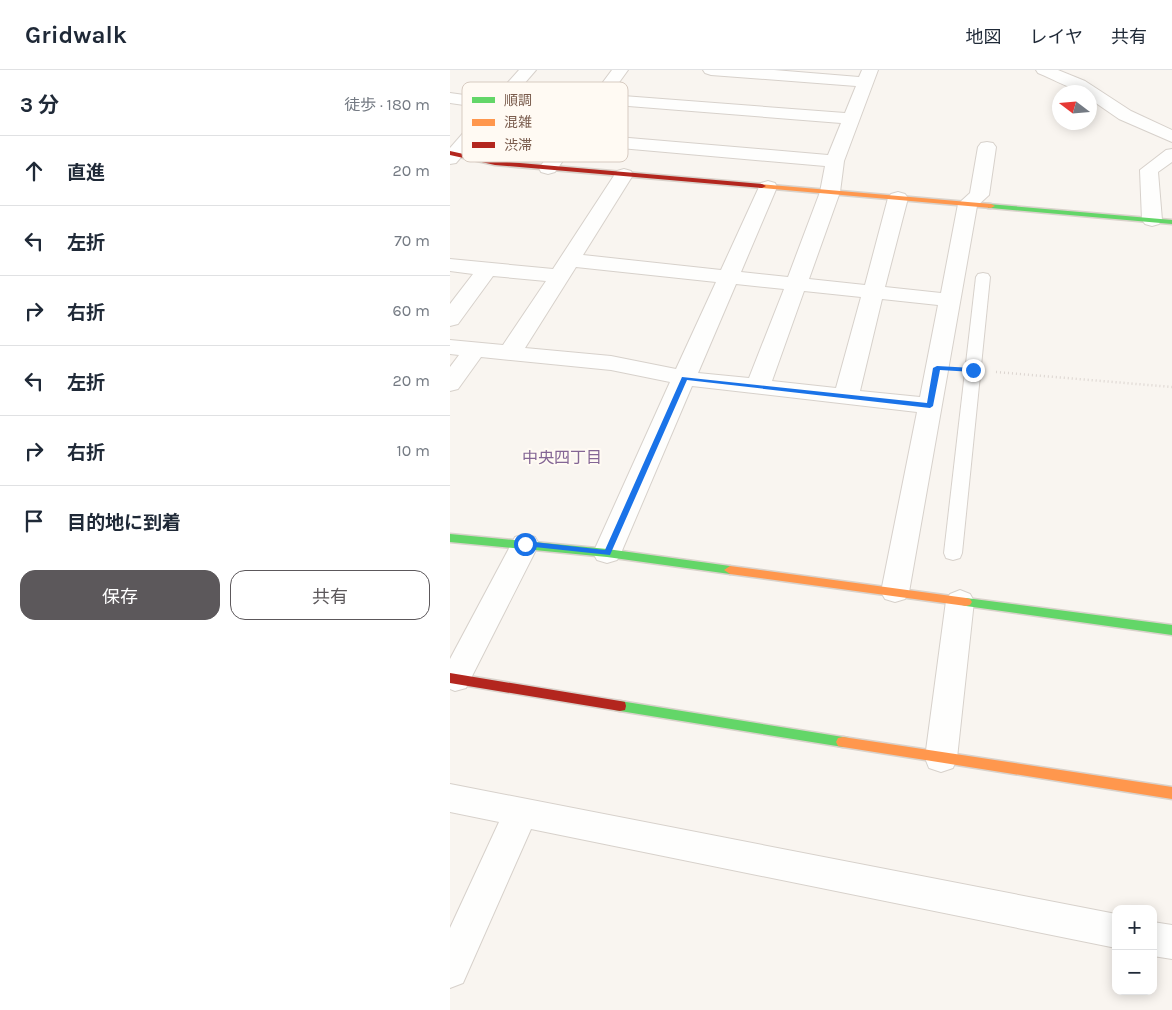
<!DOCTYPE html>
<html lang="ja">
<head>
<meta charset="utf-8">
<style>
  :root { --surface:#fff; --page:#f2f2f3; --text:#1f2937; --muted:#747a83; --line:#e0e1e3; --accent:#5c585b }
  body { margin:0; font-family:Karla,"Noto Sans JP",sans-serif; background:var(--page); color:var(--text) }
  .controls { position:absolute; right:15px; bottom:15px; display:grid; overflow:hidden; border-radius:10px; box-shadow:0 2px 12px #0003 }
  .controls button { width:45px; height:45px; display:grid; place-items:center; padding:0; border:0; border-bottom:1px solid var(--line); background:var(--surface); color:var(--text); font:25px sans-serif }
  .compass { position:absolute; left:602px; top:15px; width:45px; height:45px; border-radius:50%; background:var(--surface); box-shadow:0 2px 12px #0003; rotate:286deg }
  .stop { position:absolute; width:15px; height:15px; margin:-11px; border:4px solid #1a73e8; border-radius:50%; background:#fff }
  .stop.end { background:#1a73e8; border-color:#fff; box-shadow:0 1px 5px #0008 }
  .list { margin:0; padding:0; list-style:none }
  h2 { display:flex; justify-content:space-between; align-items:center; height:65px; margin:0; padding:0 20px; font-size:21px }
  h2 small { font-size:16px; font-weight:400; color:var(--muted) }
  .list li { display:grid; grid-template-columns:32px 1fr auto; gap:15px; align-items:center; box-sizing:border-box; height:70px; padding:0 20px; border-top:1px solid var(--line) }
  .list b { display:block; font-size:19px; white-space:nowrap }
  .list em { font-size:16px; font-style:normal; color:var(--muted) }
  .actions { display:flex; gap:10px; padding:15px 20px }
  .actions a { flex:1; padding:11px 0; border:1px solid var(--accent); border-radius:15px; text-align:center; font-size:18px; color:var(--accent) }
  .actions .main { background:var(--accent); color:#fff }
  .icon { flex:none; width:28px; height:28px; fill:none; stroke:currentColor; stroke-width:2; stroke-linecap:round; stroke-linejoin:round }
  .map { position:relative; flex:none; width:722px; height:940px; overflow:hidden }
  header { display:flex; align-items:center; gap:30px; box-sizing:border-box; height:70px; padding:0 25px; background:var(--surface); border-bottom:1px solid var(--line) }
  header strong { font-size:24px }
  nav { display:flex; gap:28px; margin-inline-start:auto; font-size:18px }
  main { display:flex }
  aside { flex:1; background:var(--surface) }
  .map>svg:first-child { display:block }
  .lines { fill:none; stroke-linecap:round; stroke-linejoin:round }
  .lane-casing { stroke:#d7d1cb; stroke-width:2 }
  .street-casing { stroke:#d7d1cb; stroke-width:2 }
  .fast-casing { stroke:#d9d2cb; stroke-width:3 }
  .slow-casing { stroke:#d9d2cb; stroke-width:3 }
  .jam-casing { stroke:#d9d2cb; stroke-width:3 }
  .path { stroke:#dcd5d0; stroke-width:2.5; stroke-dasharray:1 3; stroke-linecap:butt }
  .lane { fill:#fefefd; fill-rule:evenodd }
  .street { fill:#fefefd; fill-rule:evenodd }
  .fast { fill:#63d668; fill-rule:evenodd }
  .slow { fill:#ff974d; fill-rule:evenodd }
  .jam { fill:#b3261e; fill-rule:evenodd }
  .route { fill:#1a73e8 }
  .labels { text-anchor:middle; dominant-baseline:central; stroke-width:4; stroke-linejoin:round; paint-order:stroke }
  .neighbourhood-label { font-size:16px; fill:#846695; stroke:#fffaf3 }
  .key { fill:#fffaf3; stroke:#d7cbc1; stroke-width:1 }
  .key-label { font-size:14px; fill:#7a5c4d }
</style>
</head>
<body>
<header>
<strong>Gridwalk</strong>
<nav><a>地図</a><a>レイヤ</a><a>共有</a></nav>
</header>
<main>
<aside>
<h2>3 分<small>徒歩 · 180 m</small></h2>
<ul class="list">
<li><svg class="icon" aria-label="ahead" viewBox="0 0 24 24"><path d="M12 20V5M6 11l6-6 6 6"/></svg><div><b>直進</b></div><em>20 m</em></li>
<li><svg class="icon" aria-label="left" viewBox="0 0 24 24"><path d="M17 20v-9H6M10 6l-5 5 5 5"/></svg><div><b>左折</b></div><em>70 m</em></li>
<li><svg class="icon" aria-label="right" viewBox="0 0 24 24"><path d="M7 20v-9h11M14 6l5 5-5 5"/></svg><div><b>右折</b></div><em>60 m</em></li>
<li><svg class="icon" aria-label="left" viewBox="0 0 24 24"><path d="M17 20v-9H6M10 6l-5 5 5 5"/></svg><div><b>左折</b></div><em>20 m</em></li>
<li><svg class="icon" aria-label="right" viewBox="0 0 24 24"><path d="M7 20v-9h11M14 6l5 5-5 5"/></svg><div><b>右折</b></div><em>10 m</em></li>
<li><svg class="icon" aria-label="arrive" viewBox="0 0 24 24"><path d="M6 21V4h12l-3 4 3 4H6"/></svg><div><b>目的地に到着</b></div></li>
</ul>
<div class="actions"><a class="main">保存</a><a>共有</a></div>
</aside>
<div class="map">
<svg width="722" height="940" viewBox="0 0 722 940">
  <rect width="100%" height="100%" fill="#f9f5f0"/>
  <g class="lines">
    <defs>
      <path id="lane" d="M533,203L538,204L540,207L512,483L510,488L503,490L496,488L494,483L526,207L528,204Z"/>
      <path id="street" d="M69,0H86L6,93L0,94V78L35,38L0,33V23L43,29Z
        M162,0H178L160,25L395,43L406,16L261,5L255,3L253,0H324L409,7L412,0H428L394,91L390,122L359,209L415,215L438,128L441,124L448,122L455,124L458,128L435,217L491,223L508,134L520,123L528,77L531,73L537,72L543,73L546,77L539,125L527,136L459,522L455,529L445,532L435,529L431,522L467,342L242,316L171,483L167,490L157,493L147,490L143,483L220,312L161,300L31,287L8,319L0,321V297L9,285L0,284V270L53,275L96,211L43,206L8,254L0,256V234L23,204L0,201V189L103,199L167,101L174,99L181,101L183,105L133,185L271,200L309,117L311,113L318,111L325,113L327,117L291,202L338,207L370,122L375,96L125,74L105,102L98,104L91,102L89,98ZM153,34L391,53L378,85L132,64ZM126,197L266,212L226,299L161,286L75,278ZM286,214L334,219L299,308L248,303ZM354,221L411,227L386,318L322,311ZM432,229L488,235L470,327L410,321Z
        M586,0H608L635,11L681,41L722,60V72L669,49L640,29V22C625,22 603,9 588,3Z
        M722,79V92L708,102L712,150L709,154L702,156L695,154L692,150L690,100L716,80Z
        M75,464L85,467L89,474L16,618L5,621L0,619V589L65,467Z
        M510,520L520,524L524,531L507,688L503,698L491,702L479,698L475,688L496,531L500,524Z
        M0,714L666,844V878L81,759L13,913L0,918V858L49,752L0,742Z
        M703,852L722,855V889L703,886Z"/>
      <path id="fast" d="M538,134L722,150V154L541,138H538Z
        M0,464L157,479L280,496L286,500L280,504L157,487L0,472Z
        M516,528L722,555V565L516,536L512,535L510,532L512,529Z
        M170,631L393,667L398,668L400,672L398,676L393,677L170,641L165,640L164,636L165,632Z"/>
      <path id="slow" d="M309,114L541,134L545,136L541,138L312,118H309Z
        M280,496L516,528L520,529L522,532L520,535L516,536L280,504L274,500Z
        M393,667L722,717V729L393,677L388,676L386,672L388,668Z"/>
      <path id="jam" d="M0,81L45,91L312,114L316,116L312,118L45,95L0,85Z
        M0,603L170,631L175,632L176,636L175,640L170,641L0,613Z"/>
    </defs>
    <use href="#lane" class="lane-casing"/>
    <use href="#street" class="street-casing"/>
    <use href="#fast" class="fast-casing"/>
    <use href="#slow" class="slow-casing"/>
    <use href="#jam" class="jam-casing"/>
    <path class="path" d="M546,302L722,317"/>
    <use href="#lane" class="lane"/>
    <use href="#street" class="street"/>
    <use href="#fast" class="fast"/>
    <use href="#slow" class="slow"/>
    <use href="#jam" class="jam"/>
  </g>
  <path class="route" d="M487,296L523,298L526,300L523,302L490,300L483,336L480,338L237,310L160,485L75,476L71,474L75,471L155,480L232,307L477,333L483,298Z"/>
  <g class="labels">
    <g class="neighbourhood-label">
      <text x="112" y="387">中央四丁目</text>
    </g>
  </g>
  <rect x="12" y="12" width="166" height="80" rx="8" class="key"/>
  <rect x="22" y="27" width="23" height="6" fill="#63d668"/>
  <rect x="22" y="49" width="23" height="7" fill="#ff974d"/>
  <rect x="22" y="72" width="23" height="6" fill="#b3261e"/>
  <g class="key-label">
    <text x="54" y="35">順調</text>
    <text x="54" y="57">混雑</text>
    <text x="54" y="80">渋滞</text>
  </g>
</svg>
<div class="controls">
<button>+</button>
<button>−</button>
</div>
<svg class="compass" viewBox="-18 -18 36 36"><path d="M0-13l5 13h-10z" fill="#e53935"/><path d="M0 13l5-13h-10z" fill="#747a83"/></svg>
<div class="stop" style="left:75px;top:474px"></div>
<div class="stop end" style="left:523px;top:300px"></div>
</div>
</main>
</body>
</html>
